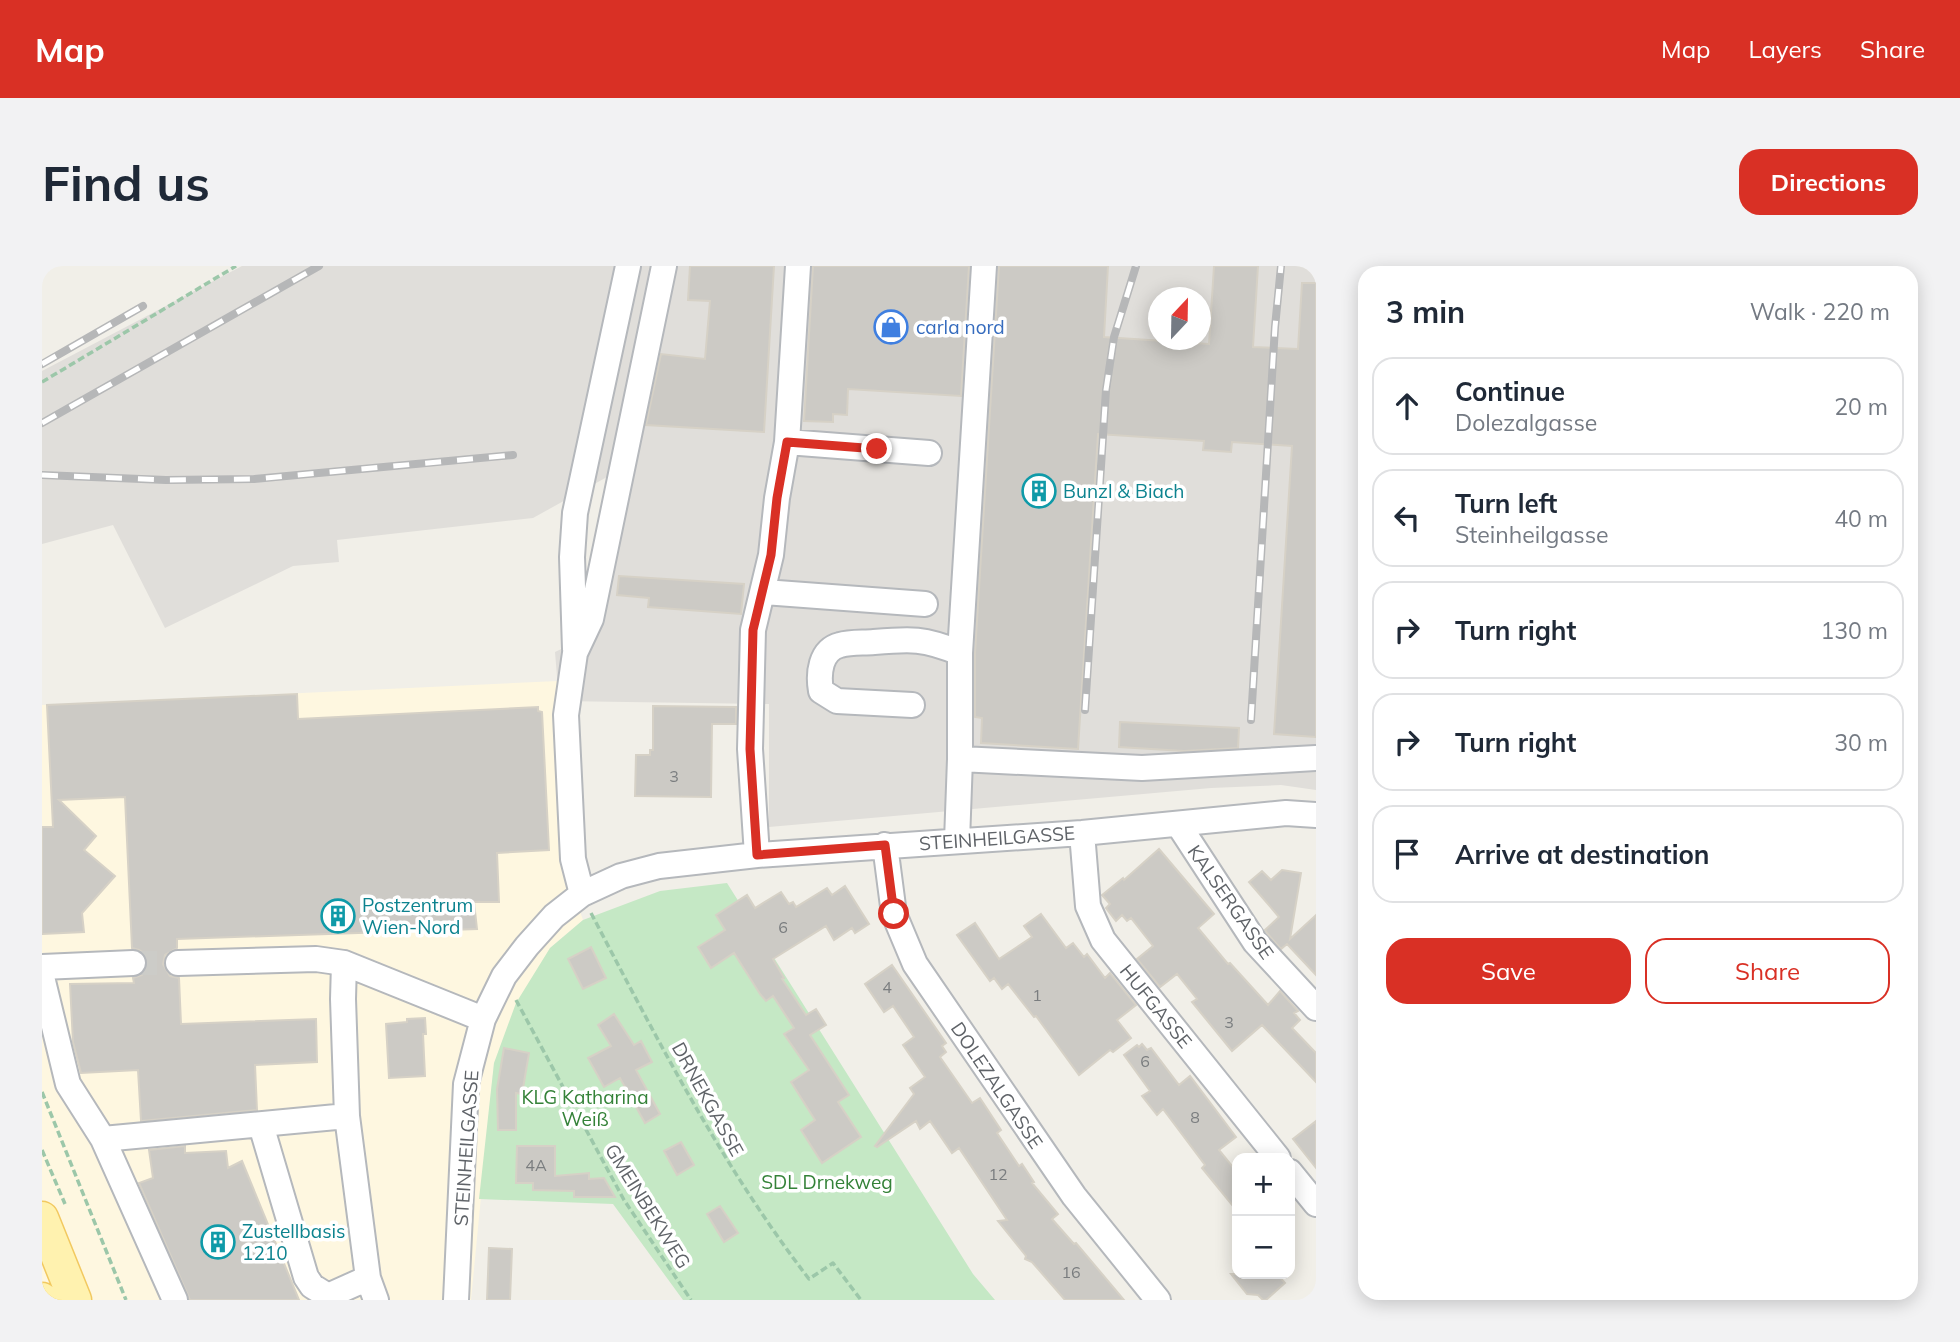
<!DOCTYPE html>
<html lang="en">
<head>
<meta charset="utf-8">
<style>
  :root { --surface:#fff; --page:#f2f2f3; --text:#1f2937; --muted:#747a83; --line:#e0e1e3; --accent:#d93025 }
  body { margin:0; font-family:Mulish,sans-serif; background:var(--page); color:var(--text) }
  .controls { position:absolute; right:21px; bottom:21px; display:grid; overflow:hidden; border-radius:14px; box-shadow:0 4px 18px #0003 }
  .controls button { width:63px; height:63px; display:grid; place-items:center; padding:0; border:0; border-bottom:2px solid var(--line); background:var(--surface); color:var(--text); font:35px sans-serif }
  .compass { position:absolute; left:1106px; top:21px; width:63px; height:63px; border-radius:50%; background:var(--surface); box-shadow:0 4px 18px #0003; rotate:22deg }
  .stop { position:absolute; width:21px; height:21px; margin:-16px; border:5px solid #d93025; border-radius:50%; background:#fff }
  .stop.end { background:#d93025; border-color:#fff; box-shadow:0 2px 7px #0008 }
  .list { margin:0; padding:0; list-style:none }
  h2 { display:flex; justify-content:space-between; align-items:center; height:91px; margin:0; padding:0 28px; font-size:30px }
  h2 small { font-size:23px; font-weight:400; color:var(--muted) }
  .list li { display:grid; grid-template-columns:46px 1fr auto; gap:21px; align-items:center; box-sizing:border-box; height:98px; margin:0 14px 14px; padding:0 14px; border:2px solid var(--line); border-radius:21px }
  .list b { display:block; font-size:26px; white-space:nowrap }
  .list p { margin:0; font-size:23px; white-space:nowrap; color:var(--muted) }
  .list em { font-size:23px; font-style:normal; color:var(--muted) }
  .actions { display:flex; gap:14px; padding:21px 28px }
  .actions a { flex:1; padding:16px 0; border:2px solid var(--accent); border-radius:21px; text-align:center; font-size:24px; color:var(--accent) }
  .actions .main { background:var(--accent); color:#fff }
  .icon { flex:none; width:38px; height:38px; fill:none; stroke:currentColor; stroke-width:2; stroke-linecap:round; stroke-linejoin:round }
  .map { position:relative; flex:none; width:1274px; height:1034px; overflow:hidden; border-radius:21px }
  header { display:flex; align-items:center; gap:42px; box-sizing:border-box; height:98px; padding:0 35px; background:var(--accent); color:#fff }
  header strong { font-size:33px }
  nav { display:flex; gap:38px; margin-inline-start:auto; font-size:24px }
  .intro { display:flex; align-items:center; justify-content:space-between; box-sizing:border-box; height:168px; padding:0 42px }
  h1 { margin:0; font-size:49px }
  .button { padding:18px 32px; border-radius:21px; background:var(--accent); color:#fff; font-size:24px; font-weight:700 }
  main { display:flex; gap:42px; padding:0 42px }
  aside { flex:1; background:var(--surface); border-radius:21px; box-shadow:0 4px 18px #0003 }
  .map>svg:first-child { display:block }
  .commercial { fill:#fef7e0 }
  .industrial { fill:#e0deda; fill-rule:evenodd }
  .green { fill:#c5e8c5 }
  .building { fill:#cccac5; stroke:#d6d1c6; stroke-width:2 }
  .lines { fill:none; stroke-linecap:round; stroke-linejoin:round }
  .minor-tunnel { stroke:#ccccc8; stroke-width:24; stroke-dasharray:24 12; stroke-linecap:butt }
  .minor-casing { stroke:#b5b8bc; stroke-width:28 }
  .major-casing { stroke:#f2c960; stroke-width:35 }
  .path { stroke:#9cc7a9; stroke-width:3.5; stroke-dasharray:7 3.5; stroke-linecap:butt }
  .minor { stroke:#fff; stroke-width:24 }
  .major { stroke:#fff2af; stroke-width:32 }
  .rail-casing { stroke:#b6b7b8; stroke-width:8 }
  .rail { stroke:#fff; stroke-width:5; stroke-dasharray:16; stroke-linecap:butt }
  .route { stroke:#d93025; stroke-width:9 }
  .labels { text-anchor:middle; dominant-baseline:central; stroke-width:7; stroke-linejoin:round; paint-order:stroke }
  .number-label { font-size:16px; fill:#7a7d7f }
  .shop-label { font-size:19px; fill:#366cbe; stroke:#fff; text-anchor:start }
  .culture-label { font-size:19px; fill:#0d838f; stroke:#fff; text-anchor:start }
  .street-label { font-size:19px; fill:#5f6368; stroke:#fff }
  .park-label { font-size:19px; fill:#348238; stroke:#fff }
</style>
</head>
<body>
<header>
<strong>Map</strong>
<nav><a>Map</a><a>Layers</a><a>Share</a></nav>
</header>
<div class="intro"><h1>Find us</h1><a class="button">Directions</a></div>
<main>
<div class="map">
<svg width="1274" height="1034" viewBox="0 0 1274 1034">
  <rect width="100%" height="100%" fill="#f1efe8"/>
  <path class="commercial" d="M516,415L525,607L541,654L508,682L452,797L429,1034H0V439Z"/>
  <path class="industrial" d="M200,0H1274V524L1239,519L1169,522L727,561V438L517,435L513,386L532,377L565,211L491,252L295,274L297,296L251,300L123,362L71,259L0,278V105ZM1116,32H1158V74H1116Z"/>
  <path class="green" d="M685,617L931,1008L953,1034H641L571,938L437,933L452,797L474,737L508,682L541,654L618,625Z"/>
  <path class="building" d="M648,0H732L722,166L604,159L619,88L663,93L668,35L646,34Z
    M771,0H927L919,130L806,123L805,149L791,148V156L762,155Z
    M957,0H1066L1062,71L1167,78L1172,0H1216L1211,81L1256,83L1260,17H1274V471L1232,468L1250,180L1190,176L1189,186L1161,184L1162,175L1056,168L1036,483L939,477L940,452L933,451V387Z
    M577,310L702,318L699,348L606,341L607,332L575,329Z
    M255,428L256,453L496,441V445L500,446L507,584L455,587L457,636H432L435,663L135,673V682L123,689L121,698L128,710L137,712L139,758L274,753L275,796L213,799L215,844L99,855L96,804L39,807L31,776L28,718L92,717L91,712L100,709L106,697L103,688L97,684L90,682L83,531L17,534L54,570L42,584L73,610L40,647L42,666L0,668V561H11L5,439Z
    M611,440L694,441V458H670L669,531L593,530L594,489H608V484H611Z
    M1078,456L1197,462L1196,482L1142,485L1077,481Z
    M1117,583L1172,648L1156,662L1186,698L1188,697L1226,739L1238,725L1256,745L1252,747L1258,754L1250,762L1274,787V816L1220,759L1190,785L1150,736L1155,733L1135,708L1118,721L1095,693L1111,680L1089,652L1085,655L1080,649L1074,655L1064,642L1068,638L1060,629L1081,612L1082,614Z
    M1240,604L1259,607L1248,673L1274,649V709L1245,678L1239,683L1225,667L1223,664L1237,651L1207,616L1220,605L1229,614Z
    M803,620L827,658L813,667L810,662L792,674L784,660L731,693L742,712L740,713L764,749L774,743L784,759L768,769L807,829L796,836L819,871L780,897L759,864L773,854L749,816L767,804L742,768L752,762L731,730L724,735L718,728L692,687L669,702L656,681L683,664L674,649L705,629L713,642L739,626L747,638L751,636L754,641L785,622L790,629Z
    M999,648L1024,682L1031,677L1042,691L1045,688L1063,712L1068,707L1094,739L1075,754L1089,772L1071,786L1068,784L1037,809L994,750L992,751L966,718L960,723L952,712L948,715L915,669L933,657L957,693L990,671L982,660Z
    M549,681L564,712L541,723L526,693Z
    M850,699L904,777L900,780L904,786L898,791L930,837L938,832L959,864L955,867L977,900L980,898L992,916L990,917L1016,948L1010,953L1032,978L1034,977L1082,1034H1023L990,996L983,993L984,990L956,955L965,954L917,882L910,887L888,855L878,863L874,855L835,881L833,880L872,828L868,822L883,811L861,779L872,771L851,740L842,746L823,718Z
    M572,748L592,779L599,775L610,796L594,804L618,848L603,857L578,812L562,821L546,792L569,780L556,759Z
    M383,752L384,768H381L383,810L347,812L344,758L365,756V753Z
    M1100,778L1105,784L1109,782L1137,819L1148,810L1194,871L1177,884L1195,906V945L1160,902L1163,899L1121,843L1115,849L1100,830L1108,825L1082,789L1095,779L1097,781Z
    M462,782L487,787L480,828L474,827V864H456L455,823Z
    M1274,855V902L1251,873Z
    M639,876L652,899L635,909L622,885Z
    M143,880V887L184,885L186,902L200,895L257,1034H148L97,917L111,912L107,884Z
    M475,880H513V910L547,907V913L562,912L573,931H532V925L491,924V917H474Z
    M678,940L696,967L682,976L665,948Z
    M447,982L470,983L468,1034H445Z
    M1189,1008H1235L1243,1017L1224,1034H1221L1216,1029L1205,1028Z"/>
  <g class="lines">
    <path class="minor-tunnel" d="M91,697H136"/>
    <defs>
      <path id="minor" d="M745,176L887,187
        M722,326L883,338
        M533,383L530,291L533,247L586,0
        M918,387L942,0
        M870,439L795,435L779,425C776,408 778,384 798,379C808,376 821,377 832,376C869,373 882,372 918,387V493L915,575
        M918,493L1100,502L1274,492
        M1136,558L1213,676L1274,742
        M1040,567L1046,640L1061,674L1236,892
        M843,579L852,648L873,698L1032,930L1116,1034
        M715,589L708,483L711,364L729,289L735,232L745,176L756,0
        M540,628L531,593L524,449L533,387L549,353L622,0
        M136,697L274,693L302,697L441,753
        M0,701L91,697
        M0,711L26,818L61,873L305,850L301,733L302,697
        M305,850L326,1012L334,1034
        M219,859L264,1011L270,1020L286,1030L326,1012
        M61,873L133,1034
        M1248,906L1274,938
        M414,1034L424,818L441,753L462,710L485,680L512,650L540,628L579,610L617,600L715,589L1040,567L1244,547L1274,549"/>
      <path id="major" d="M0,952L33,1034
        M0,1033V1034"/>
    </defs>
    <use href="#minor" class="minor-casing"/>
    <use href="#major" class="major-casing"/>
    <path class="path" d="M0,116L194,0
      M549,647C615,773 680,900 767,1013L791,997L819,1034
      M474,734L582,934L649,1034
      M0,826L84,1034
      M0,884L23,938"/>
    <use href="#minor" class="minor"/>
    <use href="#major" class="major"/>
    <defs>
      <path id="rail" d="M0,98L101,40
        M0,157L277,0
        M0,209L124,214L212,213L471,189
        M1043,444L1064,124L1072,71L1094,0
        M1209,454L1233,61L1239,0"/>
    </defs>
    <use href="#rail" class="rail-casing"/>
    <use href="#rail" class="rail"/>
  </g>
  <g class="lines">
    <path class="route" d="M835,183L745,176L735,232L729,289L711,364L708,483L715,589L843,579L852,648"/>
  </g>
  <defs>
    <symbol id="shop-ring" viewBox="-11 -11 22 22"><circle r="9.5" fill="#fff" stroke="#3f7fe0" stroke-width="1.5"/><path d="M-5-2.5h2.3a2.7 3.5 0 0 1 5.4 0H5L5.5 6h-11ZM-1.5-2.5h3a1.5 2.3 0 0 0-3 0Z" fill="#3f7fe0"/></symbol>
    <symbol id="building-ring" viewBox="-11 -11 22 22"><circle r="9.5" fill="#fff" stroke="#0f9aa8" stroke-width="1.5"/><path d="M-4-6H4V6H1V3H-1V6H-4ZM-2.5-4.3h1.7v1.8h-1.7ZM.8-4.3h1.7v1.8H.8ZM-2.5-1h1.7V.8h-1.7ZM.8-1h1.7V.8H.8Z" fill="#0f9aa8"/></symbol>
  </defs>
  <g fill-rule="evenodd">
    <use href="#shop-ring" x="830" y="42" width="38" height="38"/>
    <use href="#building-ring" x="978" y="206" width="38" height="38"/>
    <use href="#building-ring" x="277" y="631" width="38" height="38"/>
    <use href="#building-ring" x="157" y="957" width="38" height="38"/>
  </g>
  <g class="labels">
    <g class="number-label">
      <text x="632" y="510">3</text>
      <text x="741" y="661">6</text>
      <text x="845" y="721">4</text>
      <text x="995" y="729">1</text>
      <text x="1187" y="756">3</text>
      <text x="1103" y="795">6</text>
      <text x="1153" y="851">8</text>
      <text x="494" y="899">4A</text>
      <text x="956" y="908">12</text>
      <text x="1029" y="1006">16</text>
    </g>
    <g class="shop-label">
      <text x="874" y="61">carla nord</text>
    </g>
    <g class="culture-label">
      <text x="1021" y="225">Bunzl &amp; Biach</text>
      <text x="320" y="639">Postzentrum<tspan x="320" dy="22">Wien-Nord</tspan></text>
      <text x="200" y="965">Zustellbasis<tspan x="200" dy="22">1210</tspan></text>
    </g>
    <g class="street-label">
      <text transform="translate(955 572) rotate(-4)">STEINHEILGASSE</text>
      <text transform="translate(1189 636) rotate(55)">KALSERGASSE</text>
      <text transform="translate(1114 740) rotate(51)">HUFGASSE</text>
      <text transform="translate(955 819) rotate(56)">DOLEZALGASSE</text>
      <text transform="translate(666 833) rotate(61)">DRNEKGASSE</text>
      <text transform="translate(424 882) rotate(-86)">STEINHEILGASSE</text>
      <text transform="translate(606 940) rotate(58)">GMEINBEKWEG</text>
    </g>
    <g class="park-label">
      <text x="543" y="831">KLG Katharina<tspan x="543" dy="22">Weiß</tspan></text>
      <text x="785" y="916">SDL Drnekweg</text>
    </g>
  </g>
</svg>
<div class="controls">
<button>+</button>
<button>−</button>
</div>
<svg class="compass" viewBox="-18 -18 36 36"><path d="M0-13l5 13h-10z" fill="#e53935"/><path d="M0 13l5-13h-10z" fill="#747a83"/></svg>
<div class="stop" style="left:852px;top:648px"></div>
<div class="stop end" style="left:835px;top:183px"></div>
</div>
<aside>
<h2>3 min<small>Walk · 220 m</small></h2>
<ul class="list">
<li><svg class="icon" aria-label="ahead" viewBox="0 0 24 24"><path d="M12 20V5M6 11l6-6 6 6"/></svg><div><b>Continue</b><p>Dolezalgasse</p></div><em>20 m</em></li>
<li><svg class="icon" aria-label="left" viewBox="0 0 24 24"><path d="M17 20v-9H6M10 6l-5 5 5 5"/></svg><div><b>Turn left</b><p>Steinheilgasse</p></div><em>40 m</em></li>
<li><svg class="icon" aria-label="right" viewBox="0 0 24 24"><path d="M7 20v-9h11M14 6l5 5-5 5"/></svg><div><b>Turn right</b></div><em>130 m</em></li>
<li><svg class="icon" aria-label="right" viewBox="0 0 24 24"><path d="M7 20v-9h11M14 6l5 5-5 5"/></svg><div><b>Turn right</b></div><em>30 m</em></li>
<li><svg class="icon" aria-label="arrive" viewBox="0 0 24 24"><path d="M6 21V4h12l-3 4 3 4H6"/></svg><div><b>Arrive at destination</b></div></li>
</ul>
<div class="actions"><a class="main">Save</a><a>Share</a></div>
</aside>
</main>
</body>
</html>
